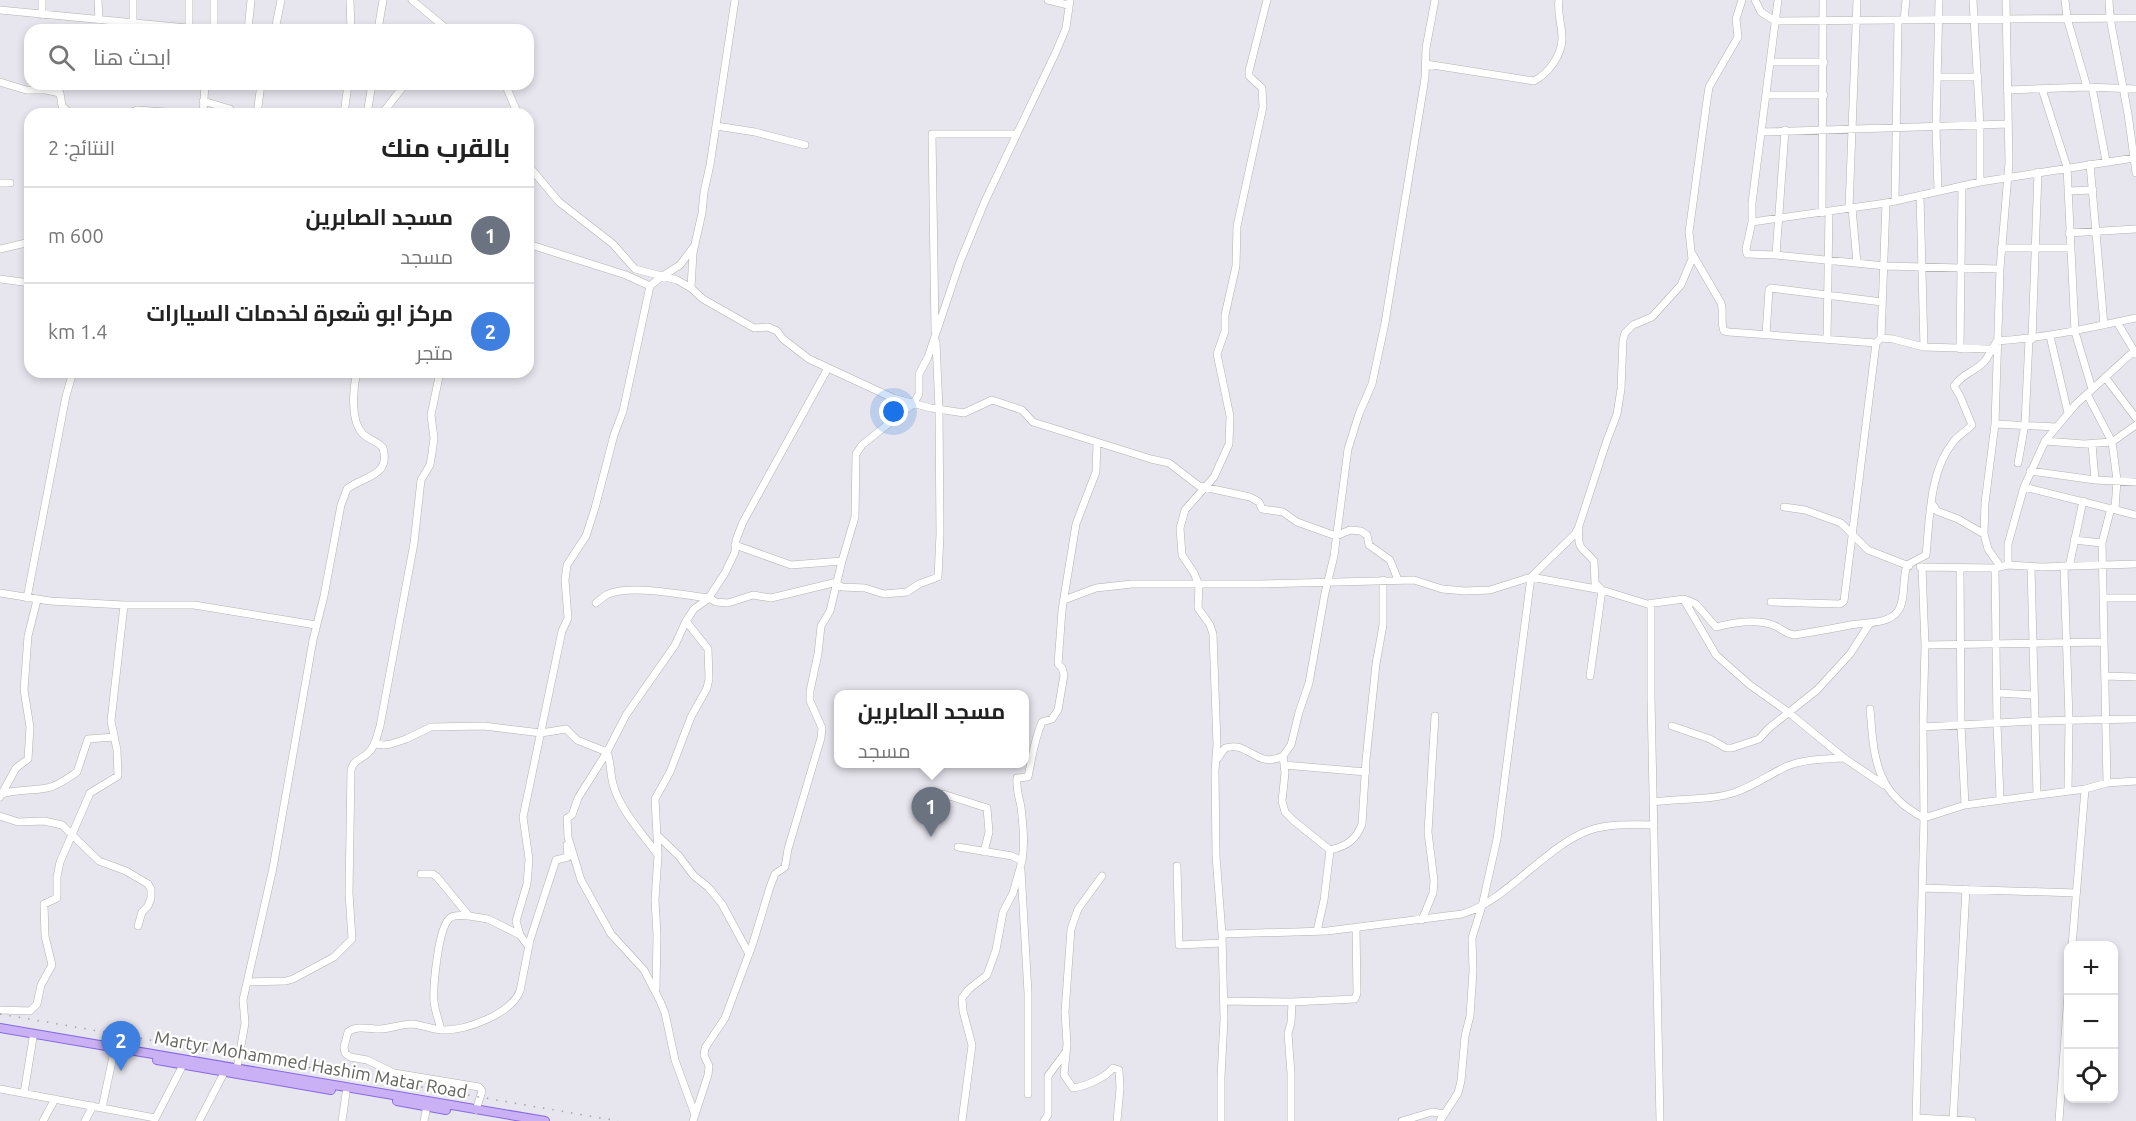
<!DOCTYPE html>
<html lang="ar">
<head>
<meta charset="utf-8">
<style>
  :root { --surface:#fff; --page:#f2f2f2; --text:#222; --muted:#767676; --line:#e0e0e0; --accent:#111827 }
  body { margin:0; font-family:Ubuntu,Cairo,sans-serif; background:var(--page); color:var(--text); direction:rtl }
  .controls { position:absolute; right:18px; bottom:18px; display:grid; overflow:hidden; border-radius:12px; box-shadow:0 3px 9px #0003 }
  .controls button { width:54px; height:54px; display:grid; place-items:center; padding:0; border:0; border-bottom:2px solid var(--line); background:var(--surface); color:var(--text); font:30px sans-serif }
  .you { position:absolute; left:894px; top:412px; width:21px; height:21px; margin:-15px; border:4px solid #fff; border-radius:50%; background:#1a73e8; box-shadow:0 0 0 9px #1a73e833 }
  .badge { display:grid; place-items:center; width:39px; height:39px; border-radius:50%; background:var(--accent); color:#fff; font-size:20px; font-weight:700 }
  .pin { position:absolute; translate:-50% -50px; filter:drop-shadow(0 2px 3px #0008) }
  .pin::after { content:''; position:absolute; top:32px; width:21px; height:18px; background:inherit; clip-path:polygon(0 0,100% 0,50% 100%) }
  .popup { position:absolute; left:834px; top:690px; width:195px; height:78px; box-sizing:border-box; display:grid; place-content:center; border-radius:12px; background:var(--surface); filter:drop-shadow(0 2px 4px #0005); font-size:20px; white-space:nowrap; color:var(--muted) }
  .popup b { font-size:22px; color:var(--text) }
  .popup::after { content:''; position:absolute; left:50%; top:100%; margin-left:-12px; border:12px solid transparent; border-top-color:var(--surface) }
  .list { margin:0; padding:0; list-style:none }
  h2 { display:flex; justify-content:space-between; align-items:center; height:78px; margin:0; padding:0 24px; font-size:26px }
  h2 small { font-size:20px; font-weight:400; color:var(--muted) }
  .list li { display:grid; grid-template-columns:39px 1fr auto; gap:18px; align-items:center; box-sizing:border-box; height:96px; padding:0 24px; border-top:2px solid var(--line) }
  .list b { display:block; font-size:22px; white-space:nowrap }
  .list p { margin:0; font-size:20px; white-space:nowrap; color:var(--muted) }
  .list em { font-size:20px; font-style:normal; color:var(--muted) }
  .icon { flex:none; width:33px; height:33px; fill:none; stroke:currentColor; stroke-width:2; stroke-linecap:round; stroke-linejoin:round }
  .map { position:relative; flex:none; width:2136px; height:1121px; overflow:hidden; direction:ltr }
  .search { position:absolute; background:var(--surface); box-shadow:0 3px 9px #0003; left:24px; top:24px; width:510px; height:66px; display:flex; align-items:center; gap:15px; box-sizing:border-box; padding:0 21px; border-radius:18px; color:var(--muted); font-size:22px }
  .panel { position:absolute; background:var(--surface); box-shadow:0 3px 9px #0003; left:24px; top:108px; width:510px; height:270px; border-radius:18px; direction:rtl }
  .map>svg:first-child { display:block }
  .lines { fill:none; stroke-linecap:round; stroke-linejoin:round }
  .minor-casing { stroke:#b2b3ae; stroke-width:8 }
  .major-casing { stroke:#8769e3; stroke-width:10 }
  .minor { stroke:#fff; stroke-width:7 }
  .major { stroke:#cab1f6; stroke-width:8 }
  .rail { stroke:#a4a5a2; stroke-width:1.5; stroke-dasharray:1.5 8; stroke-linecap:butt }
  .labels { text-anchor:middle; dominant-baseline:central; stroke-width:4.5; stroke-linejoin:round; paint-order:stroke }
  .street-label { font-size:18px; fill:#63645d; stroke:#fff }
</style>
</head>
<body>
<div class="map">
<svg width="2136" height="1121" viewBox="0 0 2136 1121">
  <rect width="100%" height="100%" fill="#e7e5ed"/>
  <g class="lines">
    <defs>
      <path id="minor" d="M42,0V15
        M98,0L99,20
        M133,0V23
        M189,0V28
        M350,0L351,30
        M412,0L448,30
        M1048,0L1068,5
        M1755,0L1761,12L1775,21L2136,18
        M1778,0L1752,203V222L1746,249L1747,254L1776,255L1885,266L2000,269
        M1973,0L1980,125V182
        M2065,0L2067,18L2087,87
        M2109,0L2110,18L2128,114L2136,173
        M0,10L208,30
        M1904,20L1906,0
        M214,30V0
        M248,30L251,0
        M275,30L281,0
        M378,30L383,0
        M1770,62H1824
        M1426,64L1534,81C1549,73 1562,55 1562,38C1562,25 1557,14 1559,0
        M1938,77H1978
        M0,82L26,90H46L60,93L62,106L71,114
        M505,84L518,114
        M2092,87L2106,161
        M2042,89L2067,167L2075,332L2092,389
        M2007,90L2087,87L2136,89
        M1766,95H1824
        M203,101L230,109V114
        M128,114L137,110L195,114
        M203,114L205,84
        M257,114L261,84
        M344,114L348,84
        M367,114L372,84
        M382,114L405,84
        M716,126L755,132L805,145
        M1762,132L2008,124
        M2090,164L2104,325
        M528,165L559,202L613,244L635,269L677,280L691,288L703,299L754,328L768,327L777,331L783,339L809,359L893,398L931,408L964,413L992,400L1022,410L1033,422L1151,459L1169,463L1199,486L1250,497L1259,502L1262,509L1283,512L1297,522L1336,536L1350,530L1361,531L1367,535L1369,545L1390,560L1398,580
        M0,183H10
        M1938,191L1936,127L1939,0
        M2068,191L2093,190
        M1920,195L1924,347
        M1895,201L1898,21
        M1849,208L1857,0
        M1852,208L1857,263
        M1822,213L1823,0
        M1752,222L1886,203L1980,182L2134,158
        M2069,233L2136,229
        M528,244L626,275L650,286
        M2001,248H2069
        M0,249L30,242
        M1693,255L1721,303C1724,312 1720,322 1724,331L1729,332L1876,343L1881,338L1893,339L1924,347L1991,349
        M1776,255L1785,130
        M0,279L30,283
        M691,288L693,253L702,213L704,192L710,165L735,0
        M2117,322L2136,354
        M935,331L932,134H1017
        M1766,334L1769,290L1771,288L1882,302
        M2050,336L2068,413
        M1881,338L1886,203
        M1827,339L1829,212
        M2032,339L2038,172
        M1960,349L1962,186
        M2105,377L2136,418
        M2087,394L2112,442L2117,480L2115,509
        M1995,424L2056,427
        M2045,441L2084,444L2112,442L2136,425
        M2092,444L2095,480
        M2018,463L2025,424L2029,339
        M2030,471L2095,480L2136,482
        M2024,487L2136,515
        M1933,505L1937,511L1958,519L1984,534
        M1784,507L1805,510L1841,523L1868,550L1909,566
        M1579,530C1577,551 1583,547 1594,561L1595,583L1602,590L1590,676
        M2074,540L2102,543
        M735,545L791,565L842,561
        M2008,565V544L2024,487L2045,441L2076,404L2134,351
        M2000,566L1988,549L1984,534L1985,503L1995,424L2000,269L2009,163L2006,0
        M1920,567L1995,568L2008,565L2042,567L2136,564
        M2031,567L2037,795
        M2064,567L2069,720L2068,790
        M2069,567L2083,501
        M1960,568L1961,725L1965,805
        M1995,568L1997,723L2000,799
        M837,584L842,587L865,588L884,594L907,592L919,584L938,577L940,534L939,409L936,342
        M0,593L50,601L124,605H194L316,625
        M27,598L66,396L73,372
        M2103,598H2136
        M1064,600L1096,588L1132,584H1259L1414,580L1442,589L1465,591L1490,590L1531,577L1602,590L1647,604L1684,599L1696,604L1716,627C1732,623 1756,619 1773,625C1781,628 1784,633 1794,635C1813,632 1831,629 1850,625C1865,622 1888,625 1898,611C1906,600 1902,579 1907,565L1926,555C1930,518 1929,471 1954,441C1959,435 1966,431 1972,425L1960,396L1954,386C1964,372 1973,373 1984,362C1989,356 1992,348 1997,341C2044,338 2090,328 2136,318
        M1684,600L1716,655L1750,685L1788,712L1844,758L1884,785
        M1771,602L1840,604L1844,601L1876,343
        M596,603C600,600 604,596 608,594C632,584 682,595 709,598L716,602L728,603L753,595L771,598L837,582
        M1651,603V699L1660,1121
        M1925,645L2104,642
        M2105,676L2136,677
        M1998,693L2033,695
        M1870,709C1874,758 1875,793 1924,818L1965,805L2085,789L2107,783L2136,781
        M1672,726L1710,739L1726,748H1732L1759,739L1769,728L1817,690L1850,654L1870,623
        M1923,727L2034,721L2136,719
        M375,744L384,745L391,744L406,739L431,727L484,726L541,733L566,729L577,740L607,752C611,762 610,773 613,784C620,810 642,833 658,855
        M1218,758L1225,748C1249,740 1257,770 1283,756
        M1284,765L1366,772
        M2107,783L2102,543L2111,508
        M2,794C17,789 32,791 47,788C58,786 68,778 77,772L88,739L114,737
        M943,794L987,808L989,832L984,852
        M0,797L16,768L28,759L30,727L24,690L28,636L37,600
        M1653,802C1680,798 1710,801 1736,792C1753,786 1769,775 1785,767C1804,759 1825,759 1844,758
        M0,816L18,822L44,821L62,825L99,861L126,871L148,884L151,889V898L148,906L142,912L138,926
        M657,835L679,856L694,876L708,887L722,904L749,954
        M958,847L1012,856L1022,861L1013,893L1003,912L996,950L987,975L969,989L962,998L963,1011L972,1045L962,1121
        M1330,850C1347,846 1356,840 1362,824L1366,760L1376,664L1383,625V580
        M1022,861C1025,843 1023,825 1021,807C1019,797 1016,789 1017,778L1028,777C1032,758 1034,740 1042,722L1052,719L1058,710L1064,675L1062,668L1058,664L1062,610L1076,524L1096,472L1097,443
        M1177,866L1179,945L1222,943
        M1021,870L1028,993V1094
        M421,874H433L437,877L469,916L488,919L520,935
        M1102,876L1078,909L1071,929L1065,1012L1067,1044L1064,1075L1073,1088C1086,1086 1105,1078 1113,1068L1119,1070L1120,1088L1117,1121
        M1922,888L2076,893
        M1422,920L1433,893L1434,881L1428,832L1435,716
        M1317,931L1324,900L1330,850L1294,821L1285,812L1282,801L1285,773L1283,756L1291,745L1299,712L1309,683L1325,593L1334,556L1348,449L1359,414L1372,384L1385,323L1425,78L1426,48L1435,0
        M1222,934L1327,931L1462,914C1507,901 1545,846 1590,830C1610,823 1632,825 1654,825
        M2072,946L2085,789
        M529,947L520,935L516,921L527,884L529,859L523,817L562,631L568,618L565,580L567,565L586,536L595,508L614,435L623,411L650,286L661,277L680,265L695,245
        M247,982L286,981L293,979L334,957L352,939L349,893L351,770C354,759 361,760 368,753C376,746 377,735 380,726L414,543L421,480L430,465L432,453L434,438L431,415L440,372
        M656,989L657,935L655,900L658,855L655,799L670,772L691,717L707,688L709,679L708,649L686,621
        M1224,1001L1292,1002L1355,999L1357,993L1356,927
        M0,1010L30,1011L37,1004L41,985L52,965L45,936L44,904L57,898V877L60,862L90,793L118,776L117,750L111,721L124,605
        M441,1030C439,1021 435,1011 434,1002C433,987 438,927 450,918C455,914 463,916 469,916
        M237,1068L245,1023L243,1000L273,868L313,640L324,596L341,505L347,489C363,476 391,477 383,448C378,441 369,440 363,434C350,421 353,388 357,372
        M0,1089L155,1118
        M24,1093L33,1038
        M102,1108L114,1052
        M476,1110L482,1091L479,1087L394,1073L367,1060L350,1057L345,1053L344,1047L348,1032C357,1025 369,1029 379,1029C390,1029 401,1024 412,1024C423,1025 433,1030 444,1030C467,1030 511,1014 520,991L530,940L556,860L568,857L567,845
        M695,1115L675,1060L665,1013L660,1001L644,970L611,934L581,880L568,837L567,818L572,815L578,798L607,752L626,715L675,645L686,621L694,609L708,599L725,573L735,552L736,540L743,522L828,368
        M1917,1118L1972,1121
        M43,1121L55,1099
        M85,1121L93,1106
        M154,1121L183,1065
        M199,1121L225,1071
        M342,1121L346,1093
        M424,1121L427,1106
        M693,1121L708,1075L709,1066L704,1055L705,1048L725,1018L753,943L770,887L775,874L785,867L788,849L821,738L822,728L810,701V691L818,654L821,626L830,611L842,561L855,517L856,454L862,445L913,404L919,394V374L928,357L960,262L985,201L1056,52L1066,28L1070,0
        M1044,1121L1048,1115V1076L1065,1053
        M1221,1121V1077L1224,1019L1222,934L1216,856L1215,771L1217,745L1213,634L1210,625L1198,608L1199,585L1194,573L1182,555L1180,528L1185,510L1214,477L1229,444L1230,416L1217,354L1225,331V315L1236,266L1237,226L1263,107L1262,88L1249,76V71L1267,0
        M1291,1121V1074L1288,1033L1291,1023L1292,1002
        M1402,1121L1432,1112L1444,1114
        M1440,1121L1458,1093L1461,1081L1465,1036L1470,1016L1473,971L1472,938L1482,906L1497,839L1531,577L1575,534L1579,526L1606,443L1617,414L1621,389L1623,340L1625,333L1633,325L1652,317L1681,285L1692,259L1689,232L1707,100L1709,87L1738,37L1736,19L1742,0
        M1916,1121L1924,818L1923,727L1925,645L1922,567
        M1953,1121L1966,889
        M2059,1121L2068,994"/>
      <path id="major" d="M0,1028L545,1121
        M157,1060L331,1090
        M397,1101L446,1110"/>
    </defs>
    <use href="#minor" class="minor-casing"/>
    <use href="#major" class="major-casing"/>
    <use href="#minor" class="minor"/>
    <use href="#major" class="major"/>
    <path class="rail" d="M0,1014L618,1121"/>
  </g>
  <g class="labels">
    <g class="street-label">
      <text transform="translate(311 1064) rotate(10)">Martyr Mohammed Hashim Matar Road</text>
    </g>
  </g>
</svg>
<div class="controls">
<button>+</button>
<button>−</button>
<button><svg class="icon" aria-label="locate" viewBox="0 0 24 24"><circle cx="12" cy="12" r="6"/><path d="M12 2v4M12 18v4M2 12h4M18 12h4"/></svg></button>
</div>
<div class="you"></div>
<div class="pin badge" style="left:931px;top:837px;background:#6b7280">1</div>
<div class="popup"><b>مسجد الصابرين</b>مسجد</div>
<div class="pin badge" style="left:121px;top:1071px;background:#3f7fe0">2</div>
<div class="search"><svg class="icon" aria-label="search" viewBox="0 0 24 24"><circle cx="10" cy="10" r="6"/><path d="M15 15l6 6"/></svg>ابحث هنا</div>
<section class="panel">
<h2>بالقرب منك<small>النتائج: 2</small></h2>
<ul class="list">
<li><span class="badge" style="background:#6b7280">1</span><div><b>مسجد الصابرين</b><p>مسجد</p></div><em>600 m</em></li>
<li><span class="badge" style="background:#3f7fe0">2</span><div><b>مركز ابو شعرة لخدمات السيارات</b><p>متجر</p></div><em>1.4 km</em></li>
</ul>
</section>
</div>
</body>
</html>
